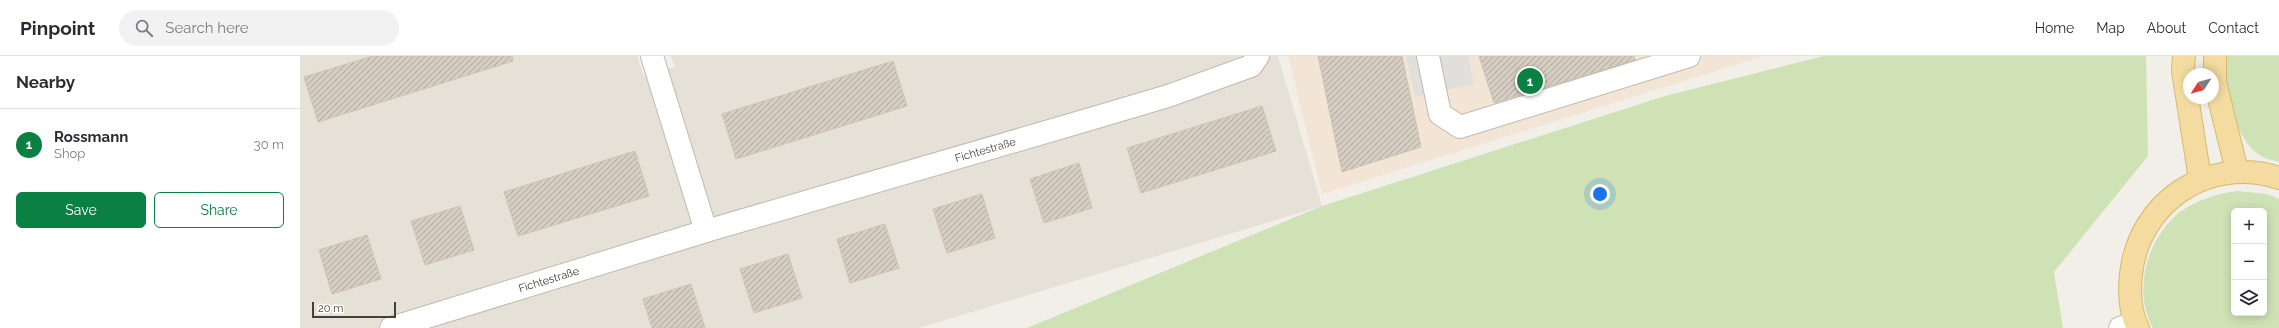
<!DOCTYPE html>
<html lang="en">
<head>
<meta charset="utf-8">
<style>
  :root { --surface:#fff; --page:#f2f2f3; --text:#2b2b33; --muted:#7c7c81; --line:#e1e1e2; --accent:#0b8043 }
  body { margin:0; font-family:Raleway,sans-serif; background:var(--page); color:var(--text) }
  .controls { position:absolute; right:12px; bottom:12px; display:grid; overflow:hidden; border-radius:6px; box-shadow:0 2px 10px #0003 }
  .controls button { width:36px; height:36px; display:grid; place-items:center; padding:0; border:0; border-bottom:1px solid var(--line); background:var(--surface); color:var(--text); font:20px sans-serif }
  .compass { position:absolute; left:1883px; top:12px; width:36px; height:36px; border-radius:50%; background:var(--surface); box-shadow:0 2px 10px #0003; rotate:234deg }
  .scale { position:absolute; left:12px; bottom:10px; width:84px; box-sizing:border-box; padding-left:4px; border:2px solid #453f37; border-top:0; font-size:11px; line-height:14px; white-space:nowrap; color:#453f37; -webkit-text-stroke:3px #fff; paint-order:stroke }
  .you { position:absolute; left:1300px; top:138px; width:14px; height:14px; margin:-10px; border:3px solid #fff; border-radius:50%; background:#1a73e8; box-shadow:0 0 0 6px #1a73e833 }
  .badge { display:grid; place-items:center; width:26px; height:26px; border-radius:50%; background:var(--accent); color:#fff; font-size:13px; font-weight:700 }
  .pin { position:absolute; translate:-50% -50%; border:2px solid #fff; box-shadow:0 1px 4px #0006 }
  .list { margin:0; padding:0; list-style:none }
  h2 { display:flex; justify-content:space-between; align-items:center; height:52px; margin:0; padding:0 16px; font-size:17px }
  h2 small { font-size:13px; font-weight:400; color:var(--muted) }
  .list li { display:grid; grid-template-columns:26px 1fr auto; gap:12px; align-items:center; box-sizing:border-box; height:72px; padding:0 16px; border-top:1px solid var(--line) }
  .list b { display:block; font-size:15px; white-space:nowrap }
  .list p { margin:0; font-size:13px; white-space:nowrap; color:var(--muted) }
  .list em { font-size:13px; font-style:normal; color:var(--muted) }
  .actions { display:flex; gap:8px; padding:12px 16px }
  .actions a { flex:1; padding:9px 0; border:1px solid var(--accent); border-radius:6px; text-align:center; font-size:14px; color:var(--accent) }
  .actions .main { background:var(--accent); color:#fff }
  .icon { flex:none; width:22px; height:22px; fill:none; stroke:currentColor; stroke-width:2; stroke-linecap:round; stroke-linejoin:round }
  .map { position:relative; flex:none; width:1979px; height:272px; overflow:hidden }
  header { display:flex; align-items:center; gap:24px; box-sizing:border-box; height:56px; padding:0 20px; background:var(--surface); border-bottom:1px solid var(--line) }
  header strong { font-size:19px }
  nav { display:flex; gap:22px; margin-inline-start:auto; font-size:14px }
  .search { width:280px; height:36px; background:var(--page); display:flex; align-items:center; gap:10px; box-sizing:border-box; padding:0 14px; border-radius:22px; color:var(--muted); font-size:15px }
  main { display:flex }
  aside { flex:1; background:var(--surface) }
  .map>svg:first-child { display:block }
  .residential { fill:#e6e1d7 }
  .commercial { fill:#f2e5d5 }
  .green { fill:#cfe2b5; fill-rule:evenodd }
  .parking { fill:#e1dfdc }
  .building { fill:url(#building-hatch); stroke:#cdc2b3 }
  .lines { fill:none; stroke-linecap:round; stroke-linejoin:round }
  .minor-casing { stroke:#c0b9af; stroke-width:24 }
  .major-casing { stroke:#d8b771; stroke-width:24 }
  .minor { stroke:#fff; stroke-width:22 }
  .major { stroke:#f4db9f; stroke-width:22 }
  .labels { text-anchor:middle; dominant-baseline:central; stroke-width:3; stroke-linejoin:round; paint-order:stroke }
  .street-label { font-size:11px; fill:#453f37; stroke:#fff }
</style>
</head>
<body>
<header>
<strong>Pinpoint</strong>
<div class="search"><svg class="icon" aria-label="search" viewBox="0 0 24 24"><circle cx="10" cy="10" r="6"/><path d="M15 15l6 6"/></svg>Search here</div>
<nav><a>Home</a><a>Map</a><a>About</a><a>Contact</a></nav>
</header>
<main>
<aside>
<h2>Nearby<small></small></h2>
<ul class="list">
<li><span class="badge">1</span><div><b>Rossmann</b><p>Shop</p></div><em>30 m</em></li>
</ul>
<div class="actions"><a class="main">Save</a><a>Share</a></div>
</aside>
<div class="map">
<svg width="1979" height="272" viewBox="0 0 1979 272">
  <defs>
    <pattern id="building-hatch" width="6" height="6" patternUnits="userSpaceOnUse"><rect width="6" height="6" fill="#d6cdc2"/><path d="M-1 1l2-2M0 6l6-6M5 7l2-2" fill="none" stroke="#afa89e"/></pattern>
  </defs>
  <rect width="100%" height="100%" fill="#f2efe8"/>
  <path class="residential" d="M0,0H337L344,20L375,11L371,0H978L1022,150L619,272H0Z"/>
  <path class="commercial" d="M988,0H1464L1022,138Z"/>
  <path class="green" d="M1524,0H1846L1848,100L1754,216L1763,272H727L1022,150L1365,40Z
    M1923,0H1979V106C1973,104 1966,103 1961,100C1933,84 1926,30 1923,0Z
    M1937,135L1967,138L1979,143V272H1853C1832,235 1847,182 1880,156C1897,144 1916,138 1937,135ZM1934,155H1964V257H1934Z"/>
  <path class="parking" d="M1106,0H1168L1174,28L1115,41Z"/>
  <path class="building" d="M73,0H212L213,5L18,66L4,21Z
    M1018,0H1102L1121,91L1042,116Z
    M1179,0H1334L1335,4L1194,47Z
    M593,5L607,50L436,103L422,58Z
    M962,50L976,95L841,137L827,92Z
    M335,95L349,140L218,180L204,136Z
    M779,107L792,152L744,167L730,123Z
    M682,138L695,182L647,197L633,153Z
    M160,150L174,194L125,209L111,165Z
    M585,168L599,212L550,227L537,183Z
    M67,179L81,223L32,238L19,194Z
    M488,198L502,242L454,257L440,213Z
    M391,228L405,272H352L343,243Z"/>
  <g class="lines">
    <defs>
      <g id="minor">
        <path id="s1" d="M352,0L406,175L787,64L868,40L951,10L958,0"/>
        <path d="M1128,0L1140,58L1160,71L1389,0"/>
        <path id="s2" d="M91,272L406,175"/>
        <path d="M1820,272L1835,267"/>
      </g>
      <path id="major" d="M1884,0L1883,15L1900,123
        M1915,0V26L1937,115
        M1838,272C1830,257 1829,235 1831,218C1839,146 1908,99 1979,122"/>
    </defs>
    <use href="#minor" class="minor-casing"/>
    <use href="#major" class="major-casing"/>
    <use href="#minor" class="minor"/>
    <use href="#major" class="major"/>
  </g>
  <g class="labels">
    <g class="street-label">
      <text stroke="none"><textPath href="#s1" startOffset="474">Fichtestraße</textPath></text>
      <text stroke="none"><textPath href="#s2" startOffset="165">Fichtestraße</textPath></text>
    </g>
  </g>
</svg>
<div class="controls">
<button>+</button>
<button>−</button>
<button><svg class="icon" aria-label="layers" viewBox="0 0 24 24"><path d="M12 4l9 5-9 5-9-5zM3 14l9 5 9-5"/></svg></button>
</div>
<svg class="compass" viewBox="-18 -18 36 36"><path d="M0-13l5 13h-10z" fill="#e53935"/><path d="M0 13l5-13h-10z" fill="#7c7c81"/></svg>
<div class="scale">20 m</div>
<div class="you"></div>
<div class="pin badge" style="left:1230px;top:25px">1</div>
</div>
</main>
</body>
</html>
